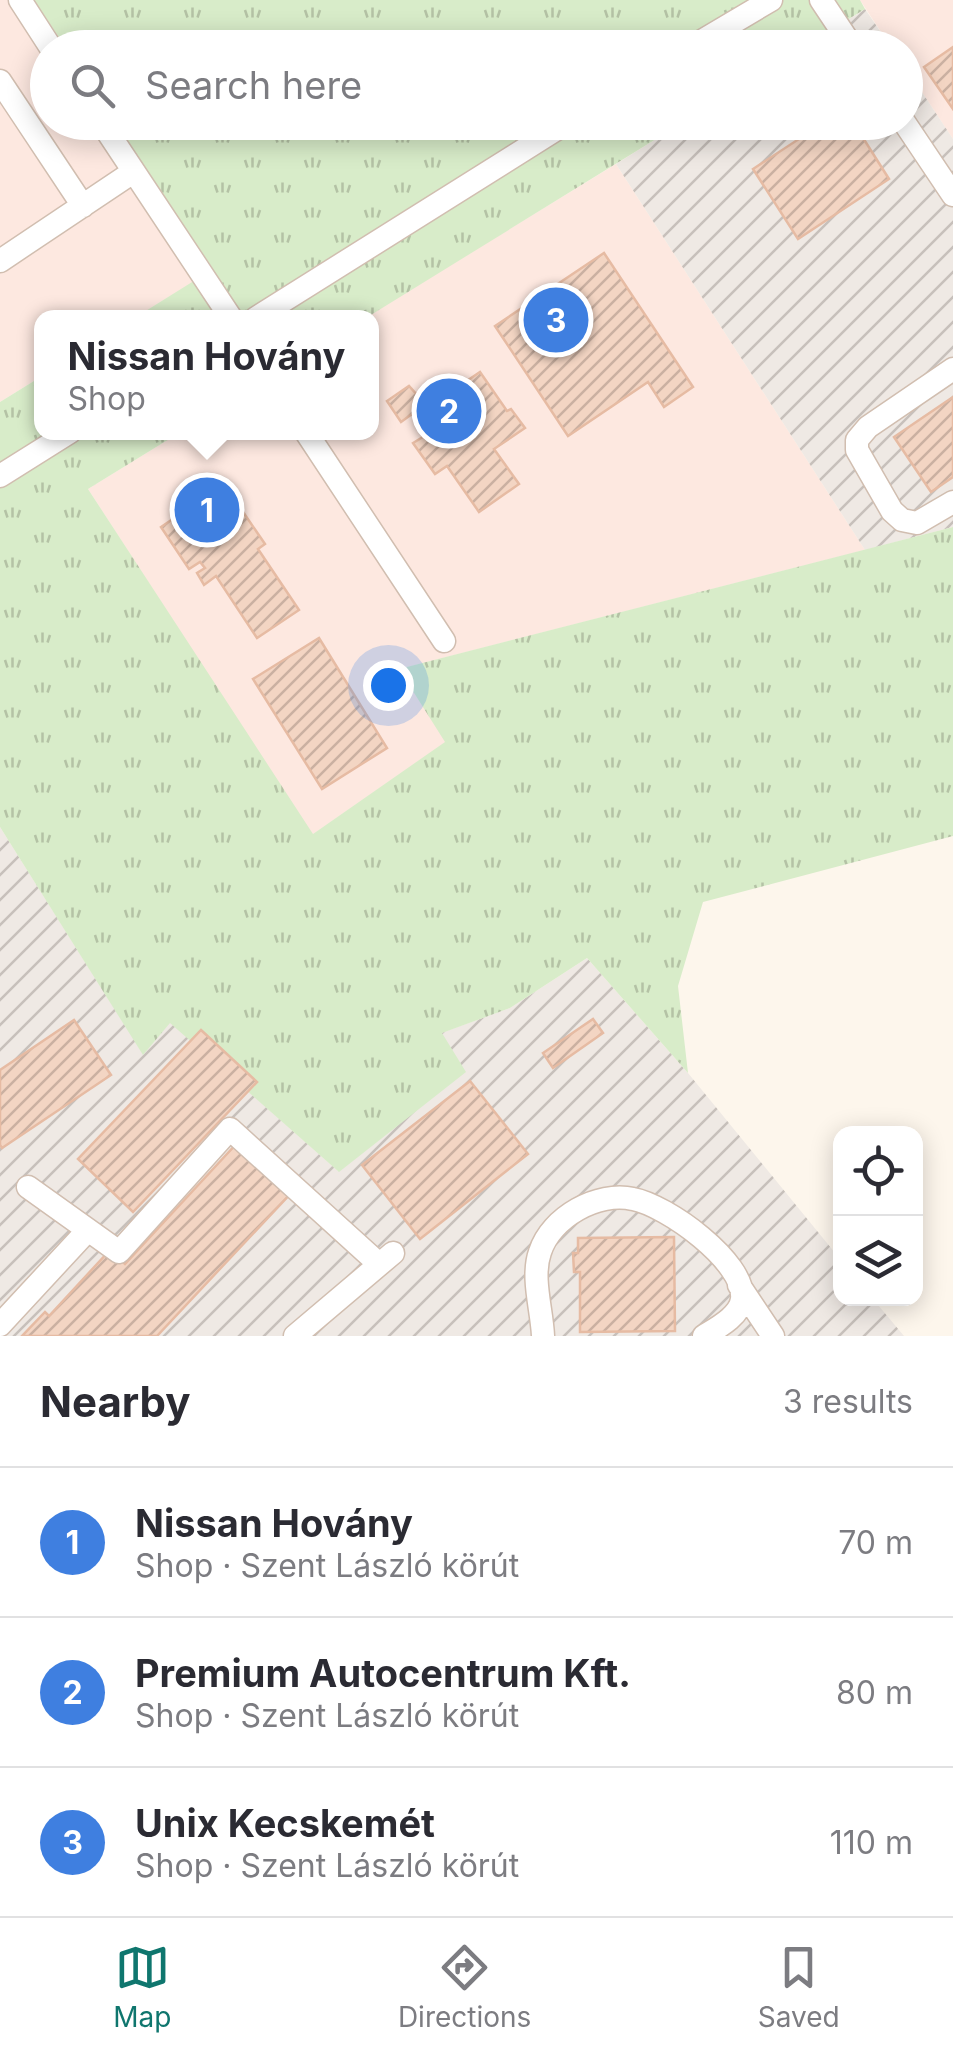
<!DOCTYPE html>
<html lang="en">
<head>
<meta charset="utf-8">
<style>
  :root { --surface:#fff; --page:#f7f7f7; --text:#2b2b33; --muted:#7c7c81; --line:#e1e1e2; --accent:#0f766e }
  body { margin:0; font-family:Inter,sans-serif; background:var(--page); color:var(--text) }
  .controls { position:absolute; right:30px; bottom:30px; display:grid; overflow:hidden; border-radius:20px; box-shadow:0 5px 25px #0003 }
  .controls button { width:90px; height:90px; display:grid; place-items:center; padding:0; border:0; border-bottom:2px solid var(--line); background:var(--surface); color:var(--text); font:50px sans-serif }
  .you { position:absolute; left:388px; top:685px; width:35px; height:35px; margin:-25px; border:8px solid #fff; border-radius:50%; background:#1a73e8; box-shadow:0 0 0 15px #1a73e833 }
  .badge { display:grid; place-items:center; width:65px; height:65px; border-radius:50%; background:var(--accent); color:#fff; font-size:32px; font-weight:700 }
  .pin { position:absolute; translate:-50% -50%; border:5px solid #fff; box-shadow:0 2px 10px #0006 }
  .popup { position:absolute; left:34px; top:310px; width:345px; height:130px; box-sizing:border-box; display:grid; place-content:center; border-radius:20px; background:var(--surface); filter:drop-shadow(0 2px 8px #0005); font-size:32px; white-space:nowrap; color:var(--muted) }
  .popup b { font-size:38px; color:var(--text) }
  .popup::after { content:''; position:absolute; left:50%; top:100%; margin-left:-20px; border:20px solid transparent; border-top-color:var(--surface) }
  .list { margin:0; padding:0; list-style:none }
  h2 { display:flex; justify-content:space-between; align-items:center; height:130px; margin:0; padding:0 40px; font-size:42px }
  h2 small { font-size:32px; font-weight:400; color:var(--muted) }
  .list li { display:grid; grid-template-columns:65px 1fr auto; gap:30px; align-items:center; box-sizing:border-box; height:150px; padding:0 40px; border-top:2px solid var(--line) }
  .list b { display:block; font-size:38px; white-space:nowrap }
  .list p { margin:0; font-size:32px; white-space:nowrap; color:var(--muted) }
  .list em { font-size:32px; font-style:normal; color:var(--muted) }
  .icon { flex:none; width:55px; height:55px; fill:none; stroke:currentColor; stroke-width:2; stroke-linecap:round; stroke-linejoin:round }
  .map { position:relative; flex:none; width:953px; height:1336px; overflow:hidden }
  .search { position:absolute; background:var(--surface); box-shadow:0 5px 25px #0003; left:30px; right:30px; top:30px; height:110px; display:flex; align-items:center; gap:25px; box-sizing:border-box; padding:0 35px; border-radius:55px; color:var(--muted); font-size:38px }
  .sheet { height:580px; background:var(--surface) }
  nav { display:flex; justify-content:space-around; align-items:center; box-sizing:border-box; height:140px; border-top:2px solid var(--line); background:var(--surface); font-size:28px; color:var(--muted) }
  nav a { display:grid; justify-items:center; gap:5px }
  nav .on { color:var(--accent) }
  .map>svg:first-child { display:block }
  .commercial { fill:#fde8e0 }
  .industrial { fill:url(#industrial-furrows) }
  .grass { fill:url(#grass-tufts) }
  .building { fill:url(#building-hatch); stroke:#e6bba3; stroke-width:2.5 }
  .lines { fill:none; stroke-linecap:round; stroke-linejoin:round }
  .minor-casing { stroke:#d1beb0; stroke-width:25 }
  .minor { stroke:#fff; stroke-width:22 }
</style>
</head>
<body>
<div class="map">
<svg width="953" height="1336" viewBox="0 0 953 1336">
  <defs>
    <pattern id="industrial-furrows" width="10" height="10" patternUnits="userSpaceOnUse" patternTransform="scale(2.5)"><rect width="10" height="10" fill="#efe9e4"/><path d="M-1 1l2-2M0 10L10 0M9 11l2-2" fill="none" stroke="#c7c0bb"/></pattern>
    <pattern id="grass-tufts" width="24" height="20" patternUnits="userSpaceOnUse" patternTransform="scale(2.5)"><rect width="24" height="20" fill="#d8ecc9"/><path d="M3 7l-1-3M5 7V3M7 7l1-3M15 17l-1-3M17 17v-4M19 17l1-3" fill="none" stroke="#b4c2a5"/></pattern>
    <pattern id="building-hatch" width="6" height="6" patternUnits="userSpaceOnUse" patternTransform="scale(2.5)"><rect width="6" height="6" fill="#f3d5c3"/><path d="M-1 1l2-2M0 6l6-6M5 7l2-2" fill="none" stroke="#cab0a1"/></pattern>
  </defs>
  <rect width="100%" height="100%" fill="#fdf6ec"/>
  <path class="commercial" d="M0,0H34L66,47L48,48V122L115,123L213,270L136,317L42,318V376L0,402Z
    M860,0H953V139L906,68V48L891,47Z
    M616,164L865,550L400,669L446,742L312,835L88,489L179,433L372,432V318L366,317Z"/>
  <path class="industrial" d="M865,9L891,47L803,48Z
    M906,68L953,139V527L865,550L616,164L682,123L906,122Z
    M0,827L143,1054L170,1022L338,1171L441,1033L510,1008L587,958L688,1073L840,1259V1298L873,1299L904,1336H0Z"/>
  <path class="grass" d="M34,0H860L865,9L803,47L66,48Z
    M115,123H682L366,318L136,317L213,269Z
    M42,376V432L179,433L88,489L313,834L445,742L399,669L953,527V836L703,902L678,986L688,1073L587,958L510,1008L442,1033L466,1072L339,1172L170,1023L143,1055L0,827V402Z"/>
  <path class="building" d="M953,47V109L924,67Z
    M825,122H853L889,179L798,239L753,169Z
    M604,253L693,387L664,407L648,382L568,436L495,326Z
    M480,372L507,411L511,409L525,428L494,449L519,484L479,512L447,466L435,474L413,443L426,435L412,414L401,422L387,401L409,386L419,397L438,383L446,395Z
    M953,397V477L931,492L894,437Z
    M208,495L223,517L239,506L265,544L258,549L299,610L257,638L216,576L204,585L197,573L205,568L200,562L189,569L161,527Z
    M319,638L387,748L322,789L253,679Z
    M593,1019L603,1033L553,1068L543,1053Z
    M74,1020L111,1075L2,1148L0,1145V1070Z
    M201,1030L257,1082L133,1212L78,1159Z
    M470,1081L528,1154L420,1239L362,1165Z
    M239,1141L293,1191L157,1336H22L45,1312L49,1316L110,1250L125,1264Z
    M674,1237L675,1331L580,1332V1272H574L573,1253H578V1238Z"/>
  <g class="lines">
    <defs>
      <path id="minor" d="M20,0L51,48
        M821,0L853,48
        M690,48L771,0
        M0,81L83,206
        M101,122L231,318
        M904,122L953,195
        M0,261L133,172
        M256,318L568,122
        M953,369L868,427L857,440V450L892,511L902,520L917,523L953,502
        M306,432L444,641
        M0,476L70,432
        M28,1187L119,1252L230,1129L379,1264
        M739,1285L773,1336
        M0,1325L88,1230
        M295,1336L393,1253
        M543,1336C542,1310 531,1277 540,1252C551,1217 598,1191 633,1199C666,1205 746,1262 742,1299C740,1316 717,1328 704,1336"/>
    </defs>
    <use href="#minor" class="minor-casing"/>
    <use href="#minor" class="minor"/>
  </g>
</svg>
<div class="controls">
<button><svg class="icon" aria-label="locate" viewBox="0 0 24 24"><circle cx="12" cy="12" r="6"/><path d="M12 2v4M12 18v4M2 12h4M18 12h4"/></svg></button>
<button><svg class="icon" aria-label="layers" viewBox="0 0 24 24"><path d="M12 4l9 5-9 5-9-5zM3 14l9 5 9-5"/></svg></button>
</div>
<div class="you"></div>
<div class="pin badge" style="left:207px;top:510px;background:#3f7fe0">1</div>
<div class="popup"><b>Nissan Hovány</b>Shop</div>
<div class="pin badge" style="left:449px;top:411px;background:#3f7fe0">2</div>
<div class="pin badge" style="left:556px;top:320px;background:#3f7fe0">3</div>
<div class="search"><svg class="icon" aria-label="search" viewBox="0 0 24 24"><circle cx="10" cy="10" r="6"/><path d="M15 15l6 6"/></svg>Search here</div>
</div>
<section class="sheet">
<h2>Nearby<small>3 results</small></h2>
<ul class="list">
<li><span class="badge" style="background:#3f7fe0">1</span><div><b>Nissan Hovány</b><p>Shop · Szent László körút</p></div><em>70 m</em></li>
<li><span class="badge" style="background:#3f7fe0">2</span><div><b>Premium Autocentrum Kft.</b><p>Shop · Szent László körút</p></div><em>80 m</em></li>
<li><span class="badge" style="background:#3f7fe0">3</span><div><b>Unix Kecskemét</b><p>Shop · Szent László körút</p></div><em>110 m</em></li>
</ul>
</section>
<nav>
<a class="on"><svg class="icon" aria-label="map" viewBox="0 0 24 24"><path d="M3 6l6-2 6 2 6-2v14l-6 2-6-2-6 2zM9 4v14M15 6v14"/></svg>Map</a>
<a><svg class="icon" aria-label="directions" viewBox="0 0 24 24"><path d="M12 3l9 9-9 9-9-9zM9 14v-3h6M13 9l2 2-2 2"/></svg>Directions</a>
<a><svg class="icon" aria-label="saved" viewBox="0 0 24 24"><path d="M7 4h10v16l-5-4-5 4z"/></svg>Saved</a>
</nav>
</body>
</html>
